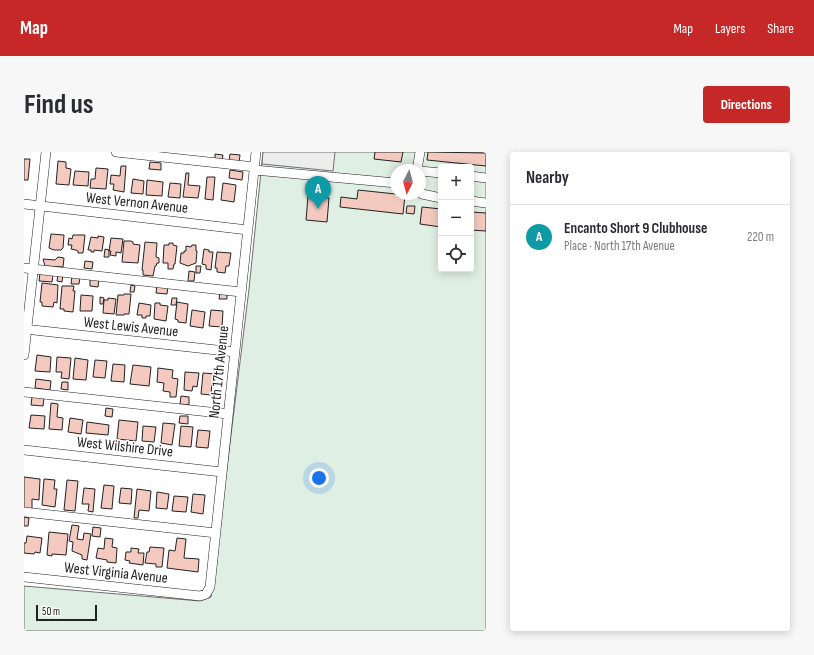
<!DOCTYPE html>
<html lang="en">
<head>
<meta charset="utf-8">
<style>
  :root { --surface:#fff; --page:#f7f7f7; --text:#2b2b33; --muted:#7c7c81; --line:#e1e1e2; --accent:#c62828 }
  body { margin:0; font-family:"Sofia Sans Condensed",sans-serif; background:var(--page); color:var(--text) }
  .controls { position:absolute; right:12px; top:12px; display:grid; overflow:hidden; border-radius:4px; box-shadow:0 2px 10px #0003 }
  .controls button { width:36px; height:36px; display:grid; place-items:center; padding:0; border:0; border-bottom:1px solid var(--line); background:var(--surface); color:var(--text); font:20px sans-serif }
  .compass { position:absolute; left:366px; top:12px; width:36px; height:36px; border-radius:50%; background:var(--surface); box-shadow:0 2px 10px #0003; rotate:186deg }
  .scale { position:absolute; left:12px; bottom:10px; width:61px; box-sizing:border-box; padding-left:4px; border:2px solid #222; border-top:0; font-size:11px; line-height:14px; white-space:nowrap; color:#222; -webkit-text-stroke:3px #fff; paint-order:stroke }
  .you { position:absolute; left:295px; top:326px; width:14px; height:14px; margin:-10px; border:3px solid #fff; border-radius:50%; background:#1a73e8; box-shadow:0 0 0 6px #1a73e833 }
  .badge { display:grid; place-items:center; width:26px; height:26px; border-radius:50%; background:var(--accent); color:#fff; font-size:13px; font-weight:700 }
  .pin { position:absolute; translate:-50% -33px; filter:drop-shadow(0 1px 2px #0008) }
  .pin::after { content:''; position:absolute; top:21px; width:14px; height:12px; background:inherit; clip-path:polygon(0 0,100% 0,50% 100%) }
  .list { margin:0; padding:0; list-style:none }
  h2 { display:flex; justify-content:space-between; align-items:center; height:52px; margin:0; padding:0 16px; font-size:17px }
  h2 small { font-size:13px; font-weight:400; color:var(--muted) }
  .list li { display:grid; grid-template-columns:26px 1fr auto; gap:12px; align-items:center; box-sizing:border-box; height:64px; padding:0 16px; border-top:1px solid var(--line) }
  .list b { display:block; font-size:15px; white-space:nowrap }
  .list p { margin:0; font-size:13px; white-space:nowrap; color:var(--muted) }
  .list em { font-size:13px; font-style:normal; color:var(--muted) }
  .icon { flex:none; width:22px; height:22px; fill:none; stroke:currentColor; stroke-width:2; stroke-linecap:round; stroke-linejoin:round }
  .map { position:relative; flex:none; width:462px; height:479px; overflow:hidden; border-radius:4px }
  header { display:flex; align-items:center; gap:24px; box-sizing:border-box; height:56px; padding:0 20px; background:var(--accent); color:#fff }
  header strong { font-size:19px }
  nav { display:flex; gap:22px; margin-inline-start:auto; font-size:14px }
  .intro { display:flex; align-items:center; justify-content:space-between; box-sizing:border-box; height:96px; padding:0 24px }
  h1 { margin:0; font-size:28px }
  .button { padding:10px 18px; border-radius:4px; background:var(--accent); color:#fff; font-size:14px; font-weight:700 }
  main { display:flex; gap:24px; padding:0 24px }
  aside { flex:1; background:var(--surface); border-radius:4px; box-shadow:0 2px 10px #0003 }
  .map>svg:first-child { display:block }
  .green { fill:#e0efe3; stroke:#6f6f6f; fill-rule:evenodd }
  .parking { fill:#ededed; stroke:#6f6f6f }
  .building { fill:#f3c9c0; stroke:#222 }
  .lines { fill:none; stroke-linecap:round; stroke-linejoin:round }
  .minor-casing { stroke:#222; stroke-width:10 }
  .minor { stroke:#fff; stroke-width:9 }
  .labels { text-anchor:middle; dominant-baseline:central; stroke-width:3; stroke-linejoin:round; paint-order:stroke }
  .street-label { font-size:15px; fill:#222; stroke:#fff }
</style>
</head>
<body>
<header>
<strong>Map</strong>
<nav><a>Map</a><a>Layers</a><a>Share</a></nav>
</header>
<div class="intro"><h1>Find us</h1><a class="button">Directions</a></div>
<main>
<div class="map">
<svg width="462" height="479" viewBox="0 0 462 479">
  <rect width="100%" height="100%" fill="#fff"/>
  <path class="green" d="M239,0H462V479H0V434L176,449L187,445L225,137ZM417,15H447V117H417ZM372,18H396V42H372Z"/>
  <path class="parking" d="M239,0H311L309,19L238,12Z"/>
  <path class="building" d="M351,0H379L377,10L350,7Z
    M404,0L462,1V14L403,8Z
    M191,2L199,3L198,9L191,8Z
    M206,2L216,3L215,11L205,10Z
    M0,7H6L4,28H0Z
    M34,9L42,10V16L47,17L45,33L32,32Z
    M126,10L137,11V18L125,17Z
    M97,14H102L100,40L89,38L90,32H86L87,23L96,24Z
    M72,16L84,17L82,37L66,36L67,27H71Z
    M206,18L219,20L218,28L205,26Z
    M51,19L65,20L64,34L49,33Z
    M162,21H165L164,33L176,34L174,46L159,45Z
    M183,25H191L189,48L181,47Z
    M109,27L120,29L119,42L107,41Z
    M123,28L139,30L138,44L122,43Z
    M146,31L157,32L156,46L144,45Z
    M199,31L212,33L210,50L197,48Z
    M334,38L381,43L379,62L316,55L317,45L333,47Z
    M284,44L305,46L303,70L282,68Z
    M383,54H391L390,62L382,61Z
    M398,55L417,57V75L396,72Z
    M447,60L462,61V79L447,78Z
    M27,82L40,83L39,96L37,98H30L25,96Z
    M49,83H61L59,101H54V99L52,98L47,97L48,93H44L45,86L48,87Z
    M74,84L80,85L78,99L70,98V100H67V98H64L67,85L74,86Z
    M87,86L99,87L97,101L92,100V104L86,103L87,99H85Z
    M100,89H107L109,90V92L116,93L114,111L98,110Z
    M121,90L133,91L132,105L135,106V111H133L132,114H131L129,124L119,123V118H118Z
    M145,91H149V93L153,94L151,112H150L149,117H144V111H139L140,93H145Z
    M168,93H172V99H173L172,111L164,114L156,111L157,101H160V99H162V94L167,95Z
    M81,97L85,98V105H80Z
    M180,97L185,98V100H189L187,118L182,117V113L178,112Z
    M193,100L207,101L205,114H202L201,121L193,120V116H191Z
    M34,105L40,106L39,115L21,114L19,107L31,108Z
    M61,109L69,110L68,117L60,116Z
    M172,114H177L176,121H172Z
    M165,119L171,120L170,129H164Z
    M16,121L29,123L28,130L15,129Z
    M34,122L39,123L38,130L33,129Z
    M48,124L56,125L55,132H47Z
    M66,126L75,127L74,135L66,134Z
    M18,131L34,133L33,151L30,150L29,155L18,154V150H16Z
    M133,132L144,134L143,142L132,141Z
    M107,133L111,134L110,140H106Z
    M38,134H50L49,139H51L49,160L40,159V157H36Z
    M196,141L203,142V147H195Z
    M100,142H107L105,162H100V163H92L94,143H100Z
    M57,143L69,144L68,159H56Z
    M76,145L80,146L79,152H76Z
    M84,146L92,147L90,162L79,161L80,148H84Z
    M148,146H153L152,153H147Z
    M153,150L164,152L162,171L154,170V168L151,167Z
    M115,151L127,153L126,164H122V166H118V163H113Z
    M131,151H136V153L144,154L142,169L130,167Z
    M168,158L181,160L179,176L166,174Z
    M187,158L199,159L198,175L185,174Z
    M13,203L27,205L26,220L11,219Z
    M33,205L47,206L45,227L37,226L38,220H32Z
    M51,206L64,208L62,228L49,227Z
    M71,208L83,209L81,226L69,225Z
    M89,212L101,213L100,230L87,229Z
    M109,213L127,215L125,234L106,232Z
    M134,216L149,218L148,226L154,227L152,245H146V240L139,239L140,231L133,230Z
    M161,220L175,221L173,235L169,234L168,239L160,238Z
    M179,221L192,222L191,231L188,230L187,243L177,242Z
    M12,227L27,229L26,238L11,236Z
    M38,230H44V238L37,237Z
    M157,244L165,245V253L156,252Z
    M8,245L20,246L19,254L7,253Z
    M27,251L34,252L33,265L39,266L38,278L25,277Z
    M82,256L89,257L88,265L81,264Z
    M7,263L21,264L20,277L5,276Z
    M156,264H164V272L155,271Z
    M46,266L59,268L57,282L44,280Z
    M95,268L114,270L112,289L93,287Z
    M63,270L85,273L84,283L62,281Z
    M139,271L151,272L148,293L137,291Z
    M119,274L132,275L130,290L118,289Z
    M157,274L169,275L167,295L155,294Z
    M174,278L186,279L184,296L172,295Z
    M0,325L16,327L15,348L8,347V359L0,358Z
    M20,327L31,328L30,337H33L31,355L18,353Z
    M43,328L54,329L51,359L40,358Z
    M80,333L90,334L88,357L77,356Z
    M60,336L71,337L69,360L64,359L65,352H58Z
    M97,336L108,337L107,352L95,351Z
    M113,337L127,339L125,359L115,358L114,366H110Z
    M133,340L145,342L143,357L132,356Z
    M169,342L181,343L179,362L167,360Z
    M150,344L164,345L162,360L148,359Z
    M0,365L5,366L4,374H0Z
    M48,373L55,374L53,387L59,388L60,381L67,382L63,408L58,407V403L48,399L49,390L45,389Z
    M69,375L77,376L76,385L68,384Z
    M25,380L44,382L42,403L28,402V404L23,403Z
    M3,384L18,386L16,401L11,400L10,402L0,401V391H2Z
    M81,386L89,387L88,395L93,396L92,411L83,410V408L72,406L74,396L80,397Z
    M153,386L162,387L160,406L175,407L174,420L143,416L145,398L151,399Z
    M126,395L140,396L138,415H132V412L121,411L123,400H125Z
    M107,396L115,397L114,401H120L119,413L105,411L106,409L101,408L102,400H107Z"/>
  <g class="lines">
    <defs>
      <path id="minor" d="M92,0L231,15
        M230,18L372,31
        M393,18L396,0
        M396,19L417,21
        M447,24L462,26
        M396,39L398,42L417,46
        M447,49L462,51
        M0,52L224,78
        M0,116L217,140
        M0,177L211,200
        M0,203L22,0
        M0,240L204,262
        M0,298L198,320
        M0,360L192,381
        M0,425L176,444L182,442L186,435L232,0"/>
    </defs>
    <use href="#minor" class="minor-casing"/>
    <use href="#minor" class="minor"/>
  </g>
  <g class="labels">
    <g class="street-label">
      <text transform="translate(113 51) rotate(6)">West Vernon Avenue</text>
      <text transform="translate(107 175) rotate(6)">West Lewis Avenue</text>
      <text transform="translate(195 220) rotate(-84)">North 17th Avenue</text>
      <text transform="translate(101 295) rotate(6)">West Wilshire Drive</text>
      <text transform="translate(92 421) rotate(6)">West Virginia Avenue</text>
    </g>
  </g>
</svg>
<div class="controls">
<button>+</button>
<button>−</button>
<button><svg class="icon" aria-label="locate" viewBox="0 0 24 24"><circle cx="12" cy="12" r="6"/><path d="M12 2v4M12 18v4M2 12h4M18 12h4"/></svg></button>
</div>
<svg class="compass" viewBox="-18 -18 36 36"><path d="M0-13l5 13h-10z" fill="#e53935"/><path d="M0 13l5-13h-10z" fill="#7c7c81"/></svg>
<div class="scale">50 m</div>
<div class="you"></div>
<div class="pin badge" style="left:294px;top:57px;background:#0f9aa8">A</div>
</div>
<aside>
<h2>Nearby<small></small></h2>
<ul class="list">
<li><span class="badge" style="background:#0f9aa8">A</span><div><b>Encanto Short 9 Clubhouse</b><p>Place · North 17th Avenue</p></div><em>220 m</em></li>
</ul>
</aside>
</main>
</body>
</html>
